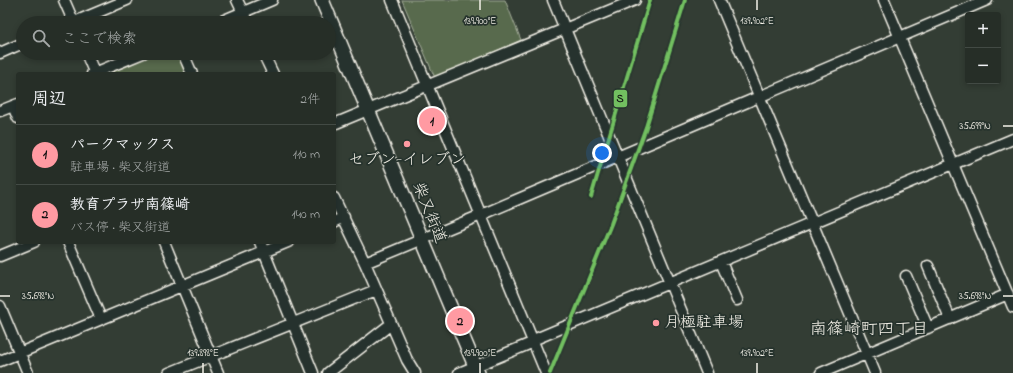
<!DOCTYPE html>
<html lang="ja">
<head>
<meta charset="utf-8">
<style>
  :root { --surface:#262e27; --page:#2e362f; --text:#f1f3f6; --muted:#a4a8a7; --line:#424a44; --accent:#ff9aa2 }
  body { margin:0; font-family:"Indie Flower","Klee One",sans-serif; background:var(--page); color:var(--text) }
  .controls { position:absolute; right:12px; top:12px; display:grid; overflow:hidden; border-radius:4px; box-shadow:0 2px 6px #0003 }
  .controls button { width:36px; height:36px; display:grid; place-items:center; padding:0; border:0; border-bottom:1px solid var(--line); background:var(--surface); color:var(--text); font:20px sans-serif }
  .you { position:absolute; left:602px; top:153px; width:14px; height:14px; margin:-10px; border:3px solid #fff; border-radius:50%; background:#1a73e8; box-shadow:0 0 0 6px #1a73e833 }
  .badge { display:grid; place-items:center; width:26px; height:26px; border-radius:50%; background:var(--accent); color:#111; font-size:13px; font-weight:700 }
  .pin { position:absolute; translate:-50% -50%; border:2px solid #fff; box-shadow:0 1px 4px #0006 }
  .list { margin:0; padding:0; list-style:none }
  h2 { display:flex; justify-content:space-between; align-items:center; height:52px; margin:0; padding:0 16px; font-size:17px }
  h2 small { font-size:13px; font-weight:400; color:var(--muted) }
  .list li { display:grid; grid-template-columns:26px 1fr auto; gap:12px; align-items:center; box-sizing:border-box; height:60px; padding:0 16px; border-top:1px solid var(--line) }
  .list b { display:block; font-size:15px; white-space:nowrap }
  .list p { margin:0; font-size:13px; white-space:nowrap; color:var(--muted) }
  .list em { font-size:13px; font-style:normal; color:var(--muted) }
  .icon { flex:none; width:22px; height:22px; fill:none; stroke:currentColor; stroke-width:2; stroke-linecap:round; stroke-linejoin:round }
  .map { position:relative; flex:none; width:1013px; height:373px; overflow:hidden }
  .search { position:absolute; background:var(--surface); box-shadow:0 2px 6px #0003; left:16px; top:16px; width:320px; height:44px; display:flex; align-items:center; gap:10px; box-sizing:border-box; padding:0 14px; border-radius:22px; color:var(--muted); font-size:15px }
  .panel { position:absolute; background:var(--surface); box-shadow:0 2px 6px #0003; left:16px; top:72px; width:320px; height:172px; border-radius:4px }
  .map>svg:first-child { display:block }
  .green { fill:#596b4e; stroke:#a6ae9b }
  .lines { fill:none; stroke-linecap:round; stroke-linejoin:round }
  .minor-casing { stroke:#f4f1e8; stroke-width:13 }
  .major-casing { stroke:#f4f1e8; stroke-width:16 }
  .minor { stroke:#26332d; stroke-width:10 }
  .major { stroke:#26332d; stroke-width:13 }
  .metro-1-casing { stroke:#26332d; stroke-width:7 }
  .metro-1 { stroke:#72c060; stroke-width:4 }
  .ticks { fill:none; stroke:#f4f1e8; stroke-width:1.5 }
  .poi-dot { fill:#ff9aa2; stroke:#26332d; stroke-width:1.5 }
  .labels { text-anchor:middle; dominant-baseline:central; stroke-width:3.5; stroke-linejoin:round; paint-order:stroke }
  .poi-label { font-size:16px; fill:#f4f1e8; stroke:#26332d }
  .street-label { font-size:16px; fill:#f4f1e8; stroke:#26332d }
  .neighbourhood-label { font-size:17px; fill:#f4f1e8; stroke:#26332d }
  .ticks-label { font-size:10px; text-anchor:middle; fill:#f4f1e8; stroke:#26332d; stroke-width:3.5; stroke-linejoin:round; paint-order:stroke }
  .line-badge { stroke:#26332d; stroke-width:1.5 }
  .pale-badge-label { font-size:11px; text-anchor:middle; font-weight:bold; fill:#111 }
</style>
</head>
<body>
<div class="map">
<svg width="1013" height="373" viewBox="0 0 1013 373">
  <rect width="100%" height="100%" fill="#333d34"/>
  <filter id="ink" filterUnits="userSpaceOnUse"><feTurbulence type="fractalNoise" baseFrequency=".025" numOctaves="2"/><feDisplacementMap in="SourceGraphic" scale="8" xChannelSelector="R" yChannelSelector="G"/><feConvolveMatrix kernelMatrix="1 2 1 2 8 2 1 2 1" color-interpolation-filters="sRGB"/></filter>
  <g filter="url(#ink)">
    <path class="green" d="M402,0H505L521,40L435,78Z
      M156,53H178L187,74H104Z"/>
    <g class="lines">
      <defs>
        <path id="minor" d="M64,0L74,23
          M237,0L248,23
          M392,0L546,373
          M553,0L707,373
          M719,0L875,373
          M884,0L1013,307
          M72,23L127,0
          M217,23L272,0
          M0,53L23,43
          M86,53L95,74
          M183,53L192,74
          M263,53L273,74
          M92,74L143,53
          M13,106L18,118
          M0,111L18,104
          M334,124L635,0
          M334,198L365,263L407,360L415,373
          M334,222L344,217
          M68,242L101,319
          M164,242L218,373
          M260,242L313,373
          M0,256L34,242
          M721,262L737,300
          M365,263L481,215L987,0
          M928,266L950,319
          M906,276L928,328
          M0,306L28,373
          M533,340L1013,139
          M0,361L288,242
          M169,373L376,290
          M328,373L391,324
          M459,373L534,342
          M821,373L1008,294"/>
        <path id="major" d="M322,0L478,373"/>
      </defs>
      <use href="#minor" class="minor-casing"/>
      <use href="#major" class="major-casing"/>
      <use href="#minor" class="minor"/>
      <use href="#major" class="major"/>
      <defs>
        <path id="metro-1" d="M591,197L650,0
          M550,373L611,224L646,127L685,0"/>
      </defs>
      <use href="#metro-1" class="metro-1-casing"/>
      <use href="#metro-1" class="metro-1"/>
    </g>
  </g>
  <path class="ticks" d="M480,0V10M757,0V10M1003,126H1013M0,296H10M1003,296H1013M203,363V373M480,363V373M757,363V373"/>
  <g class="poi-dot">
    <circle cx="407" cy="144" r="4"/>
    <circle cx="656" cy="323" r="4"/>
  </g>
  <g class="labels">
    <g class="poi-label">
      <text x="407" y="160">セブン-イレブン</text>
      <text x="664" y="323" text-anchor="start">月極駐車場</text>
    </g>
    <g class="street-label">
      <text transform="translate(429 213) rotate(68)">柴又街道</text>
    </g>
    <g class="neighbourhood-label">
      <text x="869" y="329">南篠崎町四丁目</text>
    </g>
  </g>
  <g class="ticks-label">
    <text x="480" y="24">139.900°E</text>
    <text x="757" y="24">139.902°E</text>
    <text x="975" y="129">35.699°N</text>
    <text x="38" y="299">35.698°N</text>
    <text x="975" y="299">35.698°N</text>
    <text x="203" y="356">139.898°E</text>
    <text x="480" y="356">139.900°E</text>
    <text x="757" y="356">139.902°E</text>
  </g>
  <rect class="line-badge" x="613" y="89" width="15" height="19" rx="4" fill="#72c060"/>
  <g class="pale-badge-label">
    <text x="620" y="102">S</text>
  </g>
</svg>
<div class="controls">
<button>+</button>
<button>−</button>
</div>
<div class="you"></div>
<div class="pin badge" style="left:432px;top:121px">1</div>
<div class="pin badge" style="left:460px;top:321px">2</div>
<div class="search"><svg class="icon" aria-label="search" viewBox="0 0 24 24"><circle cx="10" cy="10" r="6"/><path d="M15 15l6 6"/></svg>ここで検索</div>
<section class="panel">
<h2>周辺<small>2件</small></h2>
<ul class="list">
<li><span class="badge">1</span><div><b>パークマックス</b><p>駐車場 · 柴又街道</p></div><em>110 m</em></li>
<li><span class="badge">2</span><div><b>教育プラザ南篠崎</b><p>バス停 · 柴又街道</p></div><em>140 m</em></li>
</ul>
</section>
</div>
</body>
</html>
